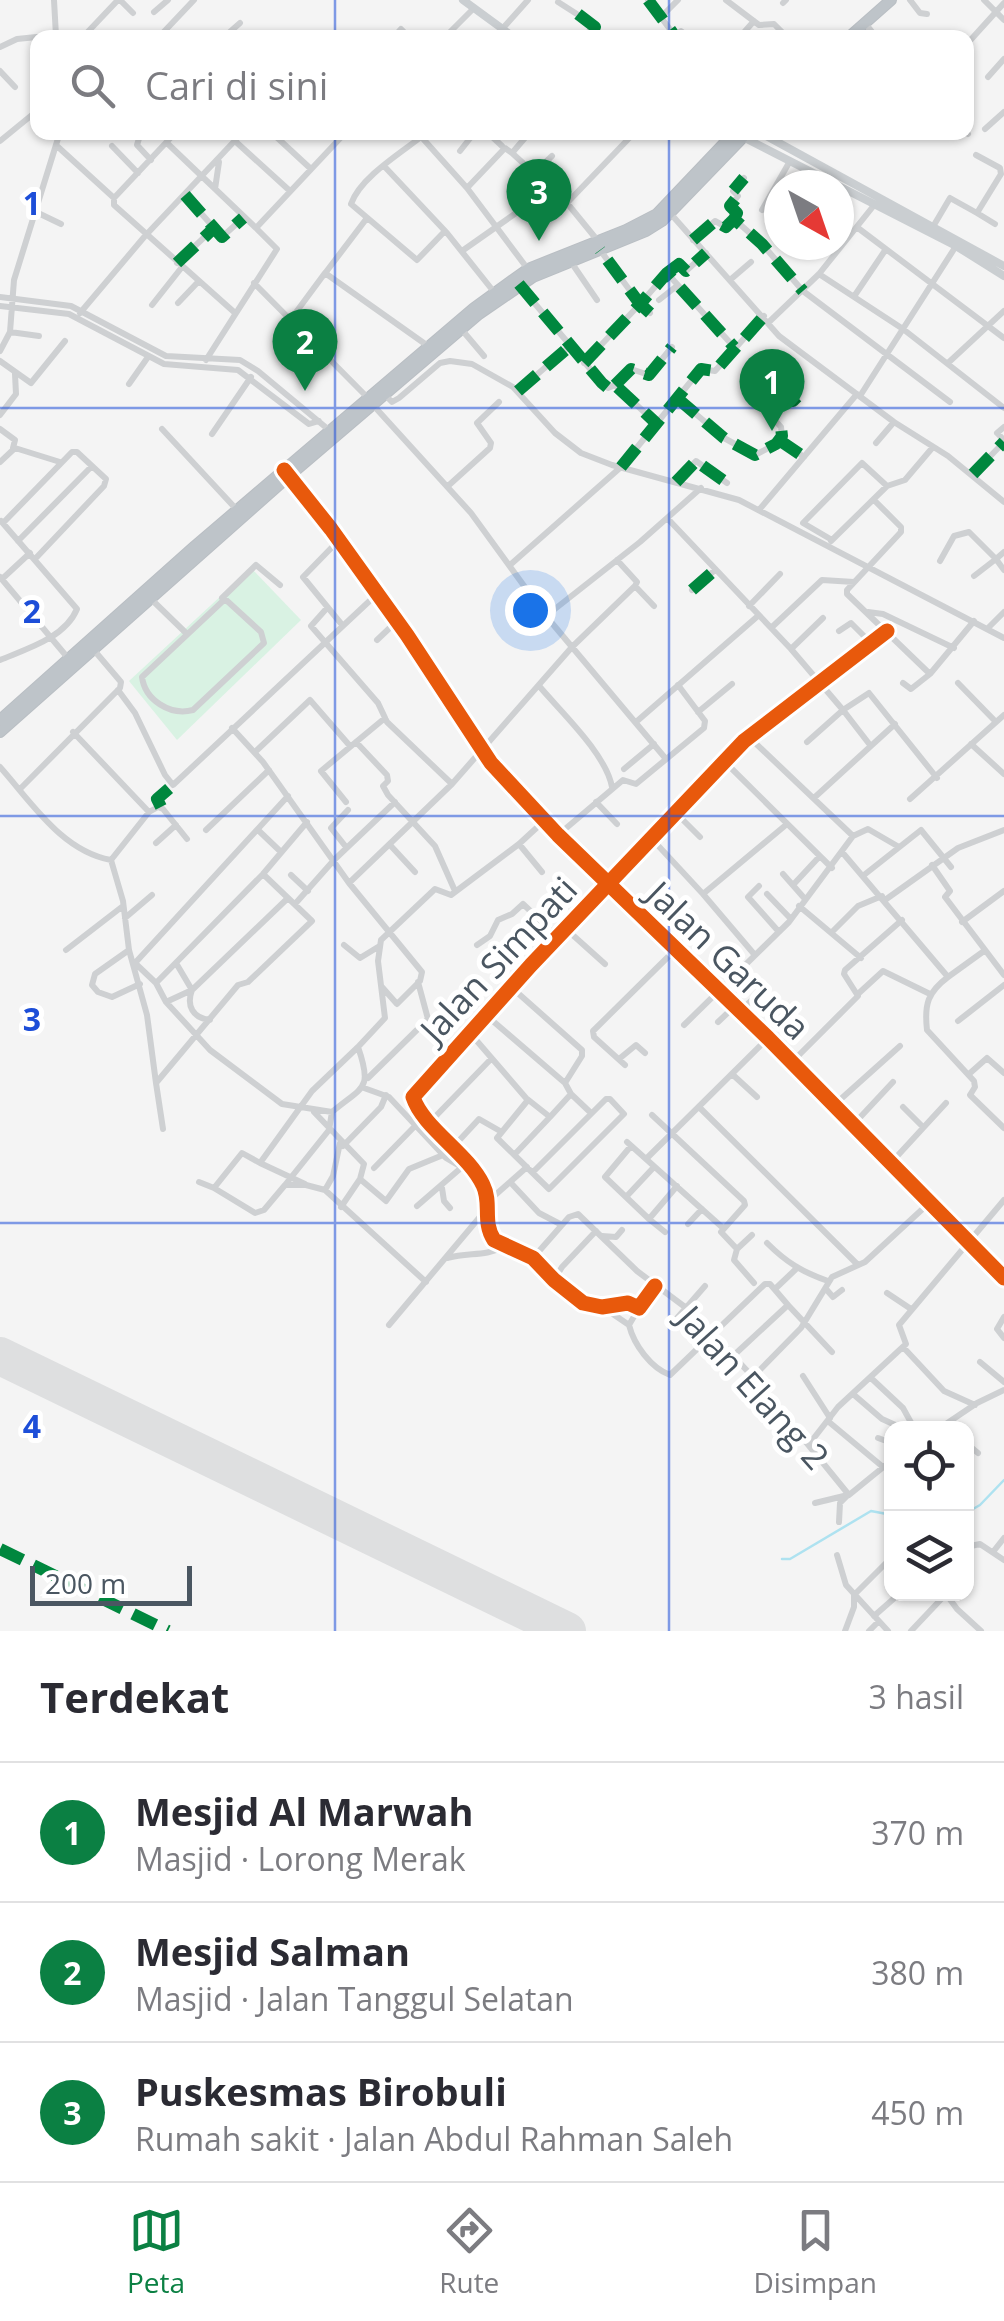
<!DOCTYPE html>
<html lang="id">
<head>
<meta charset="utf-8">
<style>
  :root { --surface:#fff; --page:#f2f2f3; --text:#2b2b33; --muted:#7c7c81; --line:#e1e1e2; --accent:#0b8043 }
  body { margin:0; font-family:"Open Sans",sans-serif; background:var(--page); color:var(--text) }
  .controls { position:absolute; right:30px; bottom:30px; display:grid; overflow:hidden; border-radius:20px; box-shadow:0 2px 8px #0004 }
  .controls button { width:90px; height:90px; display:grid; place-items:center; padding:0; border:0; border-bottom:2px solid var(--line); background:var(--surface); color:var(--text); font:50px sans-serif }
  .compass { position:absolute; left:764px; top:170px; width:90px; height:90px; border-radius:50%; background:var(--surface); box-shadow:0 2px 8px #0004; rotate:140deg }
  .scale { position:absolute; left:30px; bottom:25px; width:162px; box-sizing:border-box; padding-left:10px; border:5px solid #4a5661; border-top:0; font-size:28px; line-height:35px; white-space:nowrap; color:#4a5661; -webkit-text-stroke:8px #fff; paint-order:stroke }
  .you { position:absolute; left:530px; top:610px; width:35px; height:35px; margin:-25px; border:8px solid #fff; border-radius:50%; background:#1a73e8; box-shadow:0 0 0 15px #1a73e833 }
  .badge { display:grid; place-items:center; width:65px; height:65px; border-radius:50%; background:var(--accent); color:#fff; font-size:32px; font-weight:700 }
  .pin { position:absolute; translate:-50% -82px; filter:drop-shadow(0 2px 5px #0008) }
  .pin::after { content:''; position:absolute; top:52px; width:35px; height:30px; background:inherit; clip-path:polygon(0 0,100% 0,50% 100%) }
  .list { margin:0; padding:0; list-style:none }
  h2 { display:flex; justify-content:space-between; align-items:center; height:130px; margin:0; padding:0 40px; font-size:42px }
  h2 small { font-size:32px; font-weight:400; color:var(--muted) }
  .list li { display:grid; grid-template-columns:65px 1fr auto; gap:30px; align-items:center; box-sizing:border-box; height:140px; padding:0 40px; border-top:2px solid var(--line) }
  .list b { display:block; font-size:38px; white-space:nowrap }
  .list p { margin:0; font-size:32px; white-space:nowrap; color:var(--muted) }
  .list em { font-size:32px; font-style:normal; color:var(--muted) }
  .icon { flex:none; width:55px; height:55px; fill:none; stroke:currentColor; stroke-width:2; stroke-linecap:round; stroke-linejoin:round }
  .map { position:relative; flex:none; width:1004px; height:1631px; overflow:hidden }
  .search { position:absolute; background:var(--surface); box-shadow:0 2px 8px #0004; left:30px; right:30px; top:30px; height:110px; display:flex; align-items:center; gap:25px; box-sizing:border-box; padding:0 35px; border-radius:20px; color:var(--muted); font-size:38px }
  .sheet { height:550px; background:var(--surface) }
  nav { display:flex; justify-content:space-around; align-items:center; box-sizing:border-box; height:140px; border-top:2px solid var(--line); background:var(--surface); font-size:28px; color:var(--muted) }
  nav a { display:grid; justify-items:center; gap:5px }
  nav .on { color:var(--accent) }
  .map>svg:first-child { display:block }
  .green { fill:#d9f2e3 }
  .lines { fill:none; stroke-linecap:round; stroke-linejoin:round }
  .stream { stroke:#aee2f0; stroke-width:2.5 }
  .runway { stroke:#dedfe0; stroke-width:38 }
  .highway-casing { stroke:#b9bec3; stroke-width:12 }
  .minor { stroke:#ced0d2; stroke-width:6 }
  .major { stroke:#caced1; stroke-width:8 }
  .highway { stroke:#bec4c9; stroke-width:10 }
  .quiet { stroke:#00873e; stroke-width:12; stroke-dasharray:25 12; stroke-linecap:butt }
  .cycleway-casing { stroke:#fff; stroke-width:21 }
  .cycleway { stroke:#e8590c; stroke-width:15 }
  .grid { fill:none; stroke:#1d4ed8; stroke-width:2.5; stroke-opacity:0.55 }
  .labels { text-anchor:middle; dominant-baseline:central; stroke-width:10; stroke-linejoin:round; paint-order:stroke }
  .street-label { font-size:35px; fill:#4a5661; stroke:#fff }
  .grid-label { font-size:32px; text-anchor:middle; font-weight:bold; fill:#1d4ed8; stroke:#fff; stroke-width:10; stroke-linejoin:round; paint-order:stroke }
</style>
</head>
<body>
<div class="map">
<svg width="1004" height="1631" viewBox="0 0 1004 1631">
  <rect width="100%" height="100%" fill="#f4f4f4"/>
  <path class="green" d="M251,568L301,620L177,740L129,681Z"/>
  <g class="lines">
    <path class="stream" d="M966,1513L980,1505L1004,1480
      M782,1559H790L871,1511L892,1515"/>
    <path class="runway" d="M0,1356L567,1631"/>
    <defs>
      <path id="highway" d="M848,38L891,0
        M0,720L195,546L474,308L528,269L626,230L657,214L735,132
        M0,732L289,476L479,314L533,277L646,231L662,221L748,132"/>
    </defs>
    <use href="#highway" class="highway-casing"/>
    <path class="minor" d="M54,0L56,36
      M120,0L133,13
      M648,0L672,32L670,38
      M726,0L759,25L774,24L788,38
      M910,0L920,13L927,14
      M984,0L1004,20
      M558,2L594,25L584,38
      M783,3L786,0
      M154,12L168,0
      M662,16L678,0
      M865,23L877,38
      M503,28L528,0
      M671,37L681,31L690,38
      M82,38L118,0
      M158,38L194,0
      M223,38L240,23
      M393,38L401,29L410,38
      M444,38L474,8
      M739,38L754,21
      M966,45L1004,3
      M0,47L17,39L56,35
      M0,71L15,87
      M988,77L1004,59
      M985,129L1004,112
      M141,132L137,145L151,160
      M176,132L114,198V205L234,312
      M271,132L311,169
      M417,132L467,188L527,268
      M487,132L502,146
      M530,132L512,153L567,203L635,132
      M966,132L968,134
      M421,137C399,154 360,178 351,204L417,260L445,231
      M0,141L38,110
      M235,141L290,191
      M167,143L256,228
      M57,146L114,198
      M112,146L138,173
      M460,151L475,132
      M384,166L447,233L494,292
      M534,173L552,156
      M467,188L505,148L512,153
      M215,189L219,162
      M185,195L222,237L243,218
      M567,203L598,241
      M762,210L790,161
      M36,212L61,224
      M670,213L779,336L894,422L948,456L1004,502
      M977,213L995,224
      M734,219L737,213L730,206L738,196L733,191L744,178
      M934,225L950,198L977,213L1001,174L1000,168L976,155
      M858,228L1004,338
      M693,240L715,221L726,227L734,219L762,244L803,291L950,402
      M462,251L516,213
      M571,262L597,300
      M177,263L214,228
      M326,272L367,218
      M667,273L679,264L686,271L706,253
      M819,274L903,329L1004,408
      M730,280L751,262
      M254,283L367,397
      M520,286L602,383L608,388L615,385L656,423
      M855,295L886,249
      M0,297L71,306L166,356L240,360L258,371L329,430
      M659,300L678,285
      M178,303L198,282
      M152,305L182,267
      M0,306L69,314L164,364L238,370L309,424L319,421
      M80,313L145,236L243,132
      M650,313L640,304L667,273L734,347
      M291,319L325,273L428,346
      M769,322L819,274L875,204
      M462,330L484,356
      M10,332L39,336
      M0,351L10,332L14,280L60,132
      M206,360L277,249L256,228L346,132
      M0,361L31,383L65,341
      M584,363L640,304L600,250
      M948,363L1004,311
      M129,384L148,357
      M615,385L631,369L649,375L672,347
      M518,391L570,346
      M384,394L392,402L399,398L440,363L450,361L472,364L513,387L555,433L581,453L612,465L739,500L1004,638
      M860,396L956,246
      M677,398L724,438L755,455L776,444L782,436L781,427L771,416L781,399L793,401L797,397
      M373,405L471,513L546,616L666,759
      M0,415L16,394L15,374
      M1004,427L997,433L1004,440
      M0,429L15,440L13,448
      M162,429L238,511
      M212,434L251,377
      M779,440L804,457
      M876,443L894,422
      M0,462L15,448L60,462
      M973,474L1004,442
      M289,475L407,635L491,763L558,835L768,1038L1004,1278
      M676,482L696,461L727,483
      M448,486L490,448L491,443L477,423L499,402
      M874,500L901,527V532L847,590V594L930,674L974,621
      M759,510L857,394
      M668,519L791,649L843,710L869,693L937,778
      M3,523L72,452H77L106,479L104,486L35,559
      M339,540L303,577L343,626
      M832,540L803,523L862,463L887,486
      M18,541L92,466
      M831,541L887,486L905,480L933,447
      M1004,552L996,559L1004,570
      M940,561L954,536L969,532L996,559L974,576
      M510,565L621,467L701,369L715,371L764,316
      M0,577L68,658
      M2,579L30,553
      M635,586L654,606
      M692,590L715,570
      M222,598L256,565L280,585
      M151,599L186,633
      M225,599L261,632L264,643L193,710C170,716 145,700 142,677Z
      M749,606L780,574
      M327,608L311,626L378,703L387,722L452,784
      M868,612L883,614L954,648
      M546,616L640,542L701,488
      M771,628L822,580L854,582
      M988,628L1004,612
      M839,631L851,623L872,644
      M377,640L397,621
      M791,649L823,618
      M0,660C26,649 65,638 77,609L1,521
      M903,683L911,689L930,674
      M958,683L996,722
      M540,687C562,713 606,754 612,787
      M118,690L135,713L165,775L173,785L377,594
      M698,712L732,684
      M636,722L759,615
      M232,728L263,762L349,883L422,972L420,981L397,1004L382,987
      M73,732L149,812
      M749,737L853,836
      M356,742L387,775L388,781L383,786L388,795L435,846L455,891
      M807,742L843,710L870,745
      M971,744L1004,774
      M255,752L310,700L350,746
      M725,762L832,868
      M0,767C32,803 62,851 111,860
      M624,769L654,744
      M20,789L120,688L121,682L93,649
      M815,797L895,724
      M910,799L1004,715
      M346,802L321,771L385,718
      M596,802L617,824
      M677,814L700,837
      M206,830L269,770
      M258,830L281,852
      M558,835L623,780L636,784L704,728L705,721L678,685
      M652,839L703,894L787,824
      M156,843L176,825
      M519,844L542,872
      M390,845L415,872
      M346,847L331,828L348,810
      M842,852L948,977L984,951
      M932,865L950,891L945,897L1004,975
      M783,874L805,899
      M291,875L308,891
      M864,875L921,830L951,867
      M349,883L452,784L572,647L635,586L637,582L617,560
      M793,885L819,857
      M759,886L748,897L779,932
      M703,894L754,954
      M767,894L790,918
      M885,900L958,848L1004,830
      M295,904L334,860L395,802
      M799,906L861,958
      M125,918L152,895
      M962,922L1004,891
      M566,929L605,964
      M831,933L858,906L882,896
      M344,945L360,958L378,947
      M477,945L490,936L498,920L512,914L523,904L558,937
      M66,950L123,906
      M129,950L95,974L92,985L98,992L112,997L140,984
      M135,963L288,796
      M176,963L192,990C186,1006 193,1018 210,1020
      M136,964L156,983L166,1002L192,990L288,898
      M948,977C928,992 924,1004 927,1030L974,1081L975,1087L970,1095L1004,1128
      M156,983L263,874L307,822
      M511,987L582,1050V1056L565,1083L571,1094L550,1117
      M859,993L883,971L930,994
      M166,1002L210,1050L282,1104L332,1112
      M740,1011L764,989
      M487,1016L565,1083
      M958,1021L1004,985
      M718,1022L735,1006
      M684,1025L789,922L853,836L868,829L899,847
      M470,1033L526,1098L550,1117L515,1154
      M619,1059L636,1045L645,1053
      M791,1063L858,996L844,974L845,970L902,920
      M625,1065L594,1037L593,1031L676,949
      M732,1074L757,1097
      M969,1074L987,1058L1004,1073
      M368,1078L428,1019L418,982
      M156,1083L147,1015L129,950L123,901L111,860L149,812L158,807L163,809L187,839
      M364,1088L389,1097L446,1158L473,1174
      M571,1094L591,1113
      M528,1100L497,1138L549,1189L624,1114L610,1099H606L533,1172
      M833,1106L900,1046
      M699,1107L858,1265
      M903,1107L923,1127
      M314,1112L364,1164L360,1179L341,1207
      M652,1115L744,1201L745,1205L721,1232L737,1249L752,1235
      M430,1122L491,1059
      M852,1126L893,1082
      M163,1129L156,1083L238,985L248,982L312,921L263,874
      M329,1130L332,1112C363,1086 373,1090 358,1047L385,1018L378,961L381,940L435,889L451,895L519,844L544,821
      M627,1142L723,1228
      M340,1143L333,1176L325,1190L306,1185H285L264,1210L255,1213L214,1188L242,1153L260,1163L312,1091L358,1047
      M343,1146L381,1107L386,1095
      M454,1146L479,1119L500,1131
      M631,1146L605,1177L649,1219L677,1186
      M646,1159L768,1038
      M260,1163L305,1184
      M889,1165L946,1103
      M374,1168L416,1125
      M360,1179L386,1201L409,1169L443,1155
      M199,1182L214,1188
      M511,1183L539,1213L562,1225
      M285,1185L329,1130
      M442,1188L444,1201L450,1208
      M325,1190L426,1282
      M626,1197L654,1167
      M485,1204L527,1167
      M417,1206L469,1161
      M649,1219L665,1232
      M688,1224L702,1209
      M602,1236L616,1237L622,1230
      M767,1243C786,1262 802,1272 828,1281
      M737,1249L734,1260L754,1283
      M448,1258C468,1252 485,1257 503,1247
      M533,1258L569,1217L578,1214L637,1271L693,1313L753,1377L849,1495L892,1460
      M554,1280L562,1267L596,1231
      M655,1286L639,1308L628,1303L602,1307L583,1303L554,1280L533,1258L494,1240C482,1222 492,1203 483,1185C468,1153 423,1128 413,1097L531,965L744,741L887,631
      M775,1289L796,1269
      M826,1289L833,1297L842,1290
      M887,1293L911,1309
      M604,1308L629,1325L639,1308
      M1004,1317L997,1329L1004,1338
      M389,1325L484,1212
      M629,1325C634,1345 651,1368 670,1375L765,1284H770L788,1305
      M671,1325L705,1286
      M903,1347L944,1391L975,1405
      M733,1356L788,1305L832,1352
      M980,1362L1004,1382
      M803,1376L830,1418
      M753,1377L801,1328L832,1277L865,1262L928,1204
      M871,1378L903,1408L914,1428
      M853,1394L882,1419L902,1428
      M829,1422L883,1467
      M940,1428L977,1403L1004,1390
      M878,1438L892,1443
      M810,1443L838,1407L906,1344L899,1325L1004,1200
      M966,1443L978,1453
      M815,1503L848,1495
      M839,1522L840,1503L848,1495
      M966,1547L980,1544L1004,1560
      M993,1552L1004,1538
      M837,1555L846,1585L888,1631
      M946,1594L957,1609L981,1631
      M874,1616L899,1594
      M845,1631L854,1607V1595L892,1557
      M869,1631L879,1621
      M911,1631L946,1594"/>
    <path class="major" d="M463,0L515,38
      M759,132L1004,266
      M739,135L956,246L1004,276"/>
    <use href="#highway" class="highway"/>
    <path class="quiet" d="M648,0L672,32L670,38
      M578,14L595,27L584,38
      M185,195L222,237L243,218
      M734,219L737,213L730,206L738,196L733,191L744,178
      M693,240L715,221L726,227L734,219L762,244L803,291
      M177,263L214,228
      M667,273L679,264L686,271L706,253
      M519,284L602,383L608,388L615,385L656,423
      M650,313L640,304L667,273L734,347
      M584,363L640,304L600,250
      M615,385L631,369L649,375L672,347
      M518,391L570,346
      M677,398L724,438L755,455L776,444L782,436L781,427L771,416L781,399L793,401L797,397
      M779,440L804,457
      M621,467L701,369L715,371L764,316
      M973,474L1004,442
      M676,482L696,461L727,483
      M692,590L715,570
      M161,807L157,799L173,785
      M0,1549L168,1631"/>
    <defs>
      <path id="cycleway" d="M284,470L331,529L407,635L491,763L558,835L768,1038L1004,1278
        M655,1286L639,1308L628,1303L602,1307L583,1303L554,1280L533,1258L494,1240C482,1222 492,1203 483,1185C468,1153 423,1128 413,1097L531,965L744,741L887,631"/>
    </defs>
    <use href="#cycleway" class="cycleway-casing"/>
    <use href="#cycleway" class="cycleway"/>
  </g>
  <path class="grid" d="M335,0V38M669,0V38M335,132V1631M669,132V1631M0,408H1004M0,816H1004M0,1223H1004"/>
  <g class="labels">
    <g class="street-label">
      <text transform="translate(498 959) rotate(-47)">Jalan Simpati</text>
      <text transform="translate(729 960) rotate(44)">Jalan Garuda</text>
      <text transform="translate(754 1387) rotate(48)">Jalan Elang 2</text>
    </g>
  </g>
  <g class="grid-label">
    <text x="32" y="215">1</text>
    <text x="32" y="623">2</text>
    <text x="32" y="1031">3</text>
    <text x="32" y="1438">4</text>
  </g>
</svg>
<div class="controls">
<button><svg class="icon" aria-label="locate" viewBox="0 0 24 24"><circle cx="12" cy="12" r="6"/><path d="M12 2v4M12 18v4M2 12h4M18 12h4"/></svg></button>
<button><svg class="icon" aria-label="layers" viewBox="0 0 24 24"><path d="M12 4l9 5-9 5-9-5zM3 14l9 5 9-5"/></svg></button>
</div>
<svg class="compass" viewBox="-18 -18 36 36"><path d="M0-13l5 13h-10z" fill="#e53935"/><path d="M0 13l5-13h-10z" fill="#7c7c81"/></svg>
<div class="scale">200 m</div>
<div class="you"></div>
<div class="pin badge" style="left:772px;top:431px">1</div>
<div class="pin badge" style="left:305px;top:391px">2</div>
<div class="pin badge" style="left:539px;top:241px">3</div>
<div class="search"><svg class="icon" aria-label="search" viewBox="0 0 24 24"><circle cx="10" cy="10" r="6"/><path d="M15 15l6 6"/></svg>Cari di sini</div>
</div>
<section class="sheet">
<h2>Terdekat<small>3 hasil</small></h2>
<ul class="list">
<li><span class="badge">1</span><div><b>Mesjid Al Marwah</b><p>Masjid · Lorong Merak</p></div><em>370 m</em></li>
<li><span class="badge">2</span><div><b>Mesjid Salman</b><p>Masjid · Jalan Tanggul Selatan</p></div><em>380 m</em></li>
<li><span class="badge">3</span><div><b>Puskesmas Birobuli</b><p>Rumah sakit · Jalan Abdul Rahman Saleh</p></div><em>450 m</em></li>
</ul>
</section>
<nav>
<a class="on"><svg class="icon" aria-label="map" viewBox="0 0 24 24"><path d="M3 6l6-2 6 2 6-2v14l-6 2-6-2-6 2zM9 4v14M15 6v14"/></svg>Peta</a>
<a><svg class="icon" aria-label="directions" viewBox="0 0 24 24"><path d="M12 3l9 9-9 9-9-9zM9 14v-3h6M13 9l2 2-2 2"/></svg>Rute</a>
<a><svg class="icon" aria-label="saved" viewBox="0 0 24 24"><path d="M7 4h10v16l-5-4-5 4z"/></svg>Disimpan</a>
</nav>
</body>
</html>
